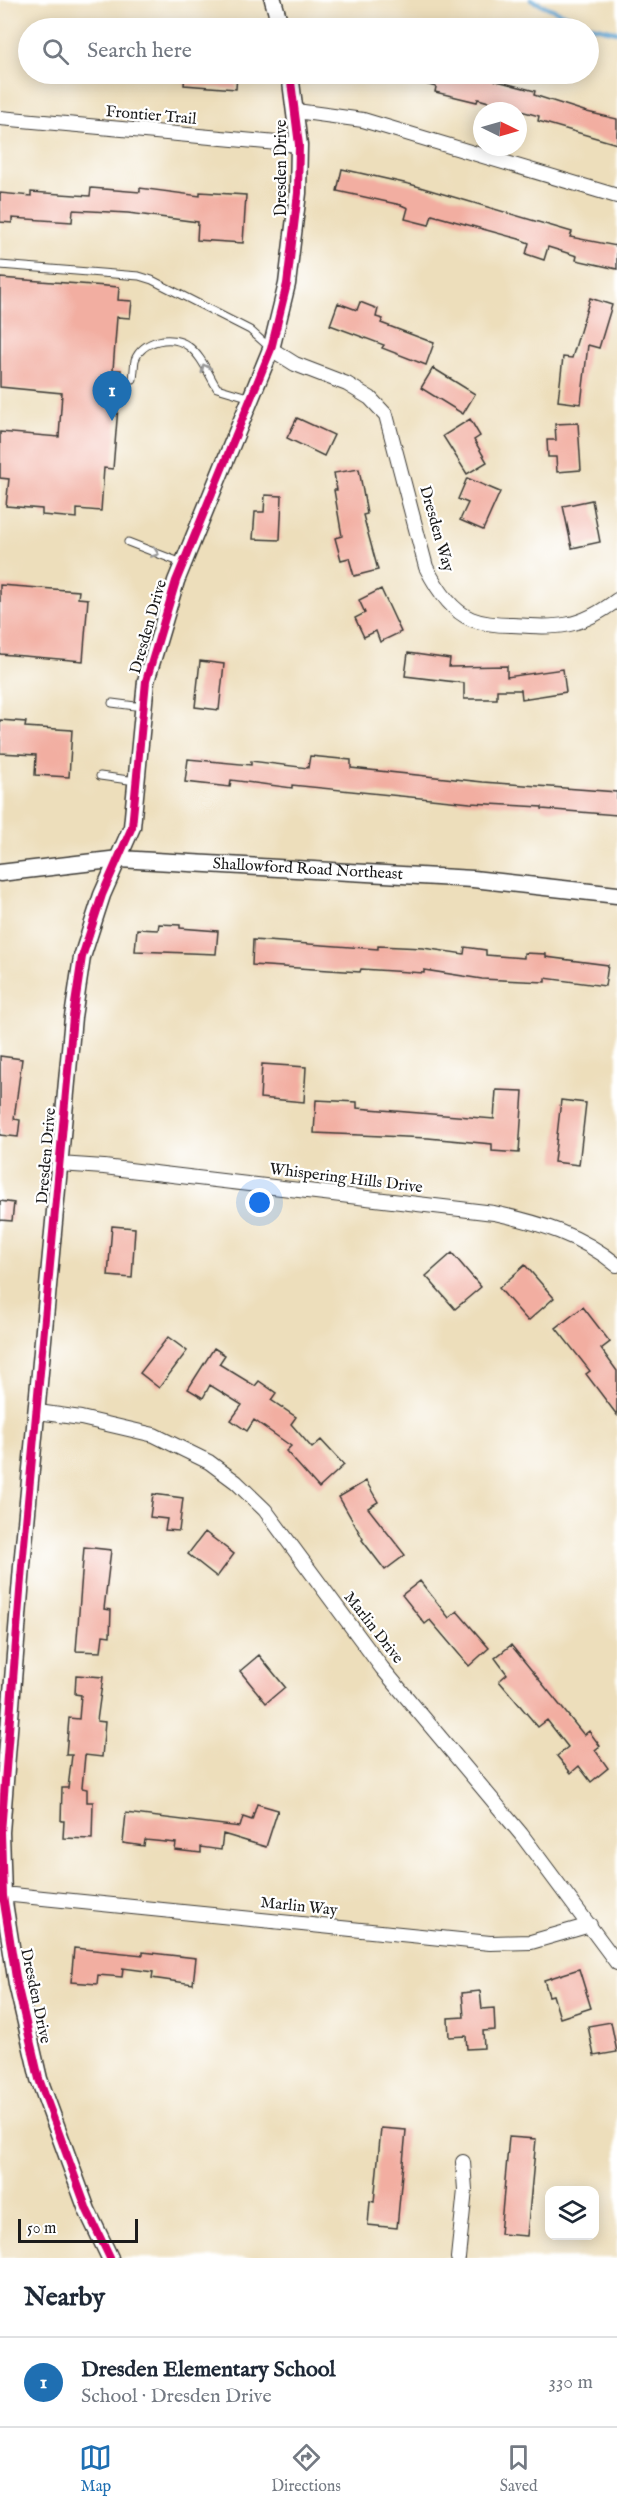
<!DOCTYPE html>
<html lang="en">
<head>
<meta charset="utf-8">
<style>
  :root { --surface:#fff; --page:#f6f6f7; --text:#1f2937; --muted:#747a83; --line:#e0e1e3; --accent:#1f6fb2 }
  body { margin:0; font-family:"IM FELL English",serif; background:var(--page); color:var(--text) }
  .controls { position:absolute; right:18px; bottom:18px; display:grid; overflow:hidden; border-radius:12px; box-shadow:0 3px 15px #0003 }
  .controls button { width:54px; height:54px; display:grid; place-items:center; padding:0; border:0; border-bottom:2px solid var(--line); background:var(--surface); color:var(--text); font:30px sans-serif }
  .compass { position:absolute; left:473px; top:102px; width:54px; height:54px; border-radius:50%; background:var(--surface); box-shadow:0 3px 15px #0003; rotate:95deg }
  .scale { position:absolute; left:18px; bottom:15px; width:120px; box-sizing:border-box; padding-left:6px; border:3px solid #1c1c1c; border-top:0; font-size:16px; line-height:21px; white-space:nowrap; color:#1c1c1c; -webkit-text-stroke:4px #fff; paint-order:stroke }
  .you { position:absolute; left:260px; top:1203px; width:21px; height:21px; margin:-15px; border:4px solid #fff; border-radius:50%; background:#1a73e8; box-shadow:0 0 0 9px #1a73e833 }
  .badge { display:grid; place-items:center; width:39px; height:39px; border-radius:50%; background:var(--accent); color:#fff; font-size:20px; font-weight:700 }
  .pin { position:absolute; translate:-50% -50px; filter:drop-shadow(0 2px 3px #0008) }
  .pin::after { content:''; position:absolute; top:32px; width:21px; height:18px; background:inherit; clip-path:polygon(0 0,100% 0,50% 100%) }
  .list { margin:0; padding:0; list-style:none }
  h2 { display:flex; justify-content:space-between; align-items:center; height:78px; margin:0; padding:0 24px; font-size:26px }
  h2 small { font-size:20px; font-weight:400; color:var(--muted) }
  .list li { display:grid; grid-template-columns:39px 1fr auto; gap:18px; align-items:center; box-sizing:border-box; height:90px; padding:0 24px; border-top:2px solid var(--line) }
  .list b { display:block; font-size:22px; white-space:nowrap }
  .list p { margin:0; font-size:20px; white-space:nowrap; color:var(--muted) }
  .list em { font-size:20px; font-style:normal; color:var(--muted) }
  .icon { flex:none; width:33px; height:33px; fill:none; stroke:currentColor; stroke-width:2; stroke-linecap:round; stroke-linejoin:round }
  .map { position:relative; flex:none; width:617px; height:2258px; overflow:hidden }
  .search { position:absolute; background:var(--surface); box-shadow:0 3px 15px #0003; left:18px; right:18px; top:18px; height:66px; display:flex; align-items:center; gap:15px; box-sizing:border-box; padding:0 21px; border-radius:33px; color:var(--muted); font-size:22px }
  .sheet { height:168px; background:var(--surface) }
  nav { display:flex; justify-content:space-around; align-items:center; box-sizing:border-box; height:84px; border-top:2px solid var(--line); background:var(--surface); font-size:16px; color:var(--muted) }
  nav a { display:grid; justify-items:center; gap:3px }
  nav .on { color:var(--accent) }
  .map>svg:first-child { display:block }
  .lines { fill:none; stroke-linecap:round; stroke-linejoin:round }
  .stream { stroke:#5aa2d1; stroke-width:4.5 }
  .building { fill:#f2aea1 }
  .service-casing { stroke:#3b3934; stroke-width:9 }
  .minor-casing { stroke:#3b3934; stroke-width:16 }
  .tertiary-casing { stroke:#3b3934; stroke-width:19 }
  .service { stroke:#fff; stroke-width:7 }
  .minor { stroke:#fff; stroke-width:14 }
  .tertiary { stroke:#fff; stroke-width:16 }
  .cycleway-casing { stroke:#fff; stroke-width:11 }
  .cycleway { stroke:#d6006c; stroke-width:8 }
  .oneway { stroke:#999 }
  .labels { text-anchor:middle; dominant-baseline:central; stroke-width:4.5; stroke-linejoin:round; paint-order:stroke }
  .street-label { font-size:16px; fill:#1c1c1c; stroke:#fff }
</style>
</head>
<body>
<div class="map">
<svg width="617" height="2258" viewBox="0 0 617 2258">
  <rect width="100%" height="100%" fill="#fff"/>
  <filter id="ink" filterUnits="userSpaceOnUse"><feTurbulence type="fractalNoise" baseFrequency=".0167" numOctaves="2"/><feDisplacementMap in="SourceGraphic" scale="12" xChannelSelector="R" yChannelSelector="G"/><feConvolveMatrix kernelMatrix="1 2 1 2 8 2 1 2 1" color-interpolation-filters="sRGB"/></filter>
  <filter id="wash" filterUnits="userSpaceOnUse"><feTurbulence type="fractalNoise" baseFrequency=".008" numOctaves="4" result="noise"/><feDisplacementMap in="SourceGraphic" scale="24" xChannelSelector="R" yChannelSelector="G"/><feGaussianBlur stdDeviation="1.35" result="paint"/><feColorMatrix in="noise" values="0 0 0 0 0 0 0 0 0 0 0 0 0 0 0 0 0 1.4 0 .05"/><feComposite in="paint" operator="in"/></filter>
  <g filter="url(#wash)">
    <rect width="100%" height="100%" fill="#eddebb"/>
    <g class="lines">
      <path class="stream" d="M531,0L591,26L617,32"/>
    </g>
    <g id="blocks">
      <path class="building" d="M185,74H237L236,89L184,85Z
        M401,74H470L535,91L534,95L587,112L617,119V144L538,121L539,116L478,99L477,102L435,92L436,87L401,77Z
        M342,169L413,185L572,232L570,237L617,246V269L576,260L577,256L548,247L544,260L526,254L529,243L519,239L432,215L429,225L405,219L408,208L401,205L337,191Z
        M91,188L140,192V188L200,196V192L246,195L243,243L197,240L198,222L128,213L73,210L72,222L12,218V223L0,222V193L31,196V192L90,196Z
        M0,278L119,287L118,300L132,301L130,318L117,317L113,370H121L113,469L104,468L101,511L77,509V518L42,515V509L6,506L9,479L0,478V432L59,437L62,393L0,387Z
        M590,298L612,305L599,348L588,345L581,404L558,401L563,357L572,358Z
        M360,302L378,309L376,317L383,319L381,323L434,343L426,365L382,348L384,345L330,325L338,303L357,310Z
        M433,368L475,394L463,414L421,388Z
        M297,418L334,435L324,456L287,438Z
        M470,419L480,436L474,440L487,462L467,474L443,436Z
        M578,423L581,470L557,472L556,457H548L547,440H556L555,424Z
        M359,469L367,514L363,515L378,570L354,576L349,558L341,560L335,538L342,536L334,490H337L334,473Z
        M467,478L500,492L483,530L460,520L468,503L458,499Z
        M265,495L282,496L280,540L253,539L255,512H264Z
        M592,500L600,542L572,548L563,506Z
        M0,585L79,591L78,598L88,599L83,661L0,654Z
        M381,589L401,632L380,642L376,631L364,637L355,618L365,613L359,600Z
        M408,653L450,659L449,667L507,666V677L563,669L566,692L522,699L521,690H497V699H464V683L405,676Z
        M200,661L224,664L219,710L195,707Z
        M0,720L26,722L25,727L72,730L69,777L35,775L36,755L0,753Z
        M310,756L351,760V768L483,782L617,792V815L542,809V807L470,803L292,785V788L231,780L230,787L185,782L188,759L251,765V761L308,768Z
        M159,924L180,925V928L218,931L216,954L135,951L137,929L158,930Z
        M253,940L378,949V946L423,948L464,954L465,947L486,950V955L524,958V953L546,954V957L608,965L605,986L545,978V982L482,979L424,970V973L361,969L360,972L252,965Z
        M0,1056L22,1059L14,1119L20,1120L18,1137L0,1135Z
        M262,1064L306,1067L304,1102L260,1098Z
        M496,1090L523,1091L519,1153L492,1151V1144L428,1138L314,1133L316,1100L357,1102V1108L494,1119Z
        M561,1100L586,1103L579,1165L554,1162Z
        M0,1201L14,1203L12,1221L0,1220Z
        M112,1226L135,1228L132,1278L108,1276Z
        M452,1253L481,1287L455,1309L426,1276Z
        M525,1265L554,1298L528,1321L499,1288Z
        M583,1307L610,1342L601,1349L617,1371V1415L586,1374L590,1371L556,1328Z
        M168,1337L187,1351L159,1388L140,1373Z
        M214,1348L225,1355L219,1364L255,1386L259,1381L276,1393L271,1400L296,1417L291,1424L312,1448L321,1440L344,1465L319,1488L286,1451L291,1446L254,1420L247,1431L231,1420L242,1405L210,1385L203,1398L188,1389Z
        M366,1481L378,1502L368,1508L405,1555L385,1570L362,1540L363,1539L339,1497Z
        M153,1494L183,1498L179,1531L165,1530L167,1519L150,1517Z
        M205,1532L234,1554L217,1577L188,1554Z
        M84,1547L111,1550L104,1609L111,1610L110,1636L103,1635L101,1652L76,1651Z
        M420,1581L449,1618L457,1611L489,1648L469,1666L430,1620L425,1624L402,1595Z
        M511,1645L584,1735L589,1731L600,1746L595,1750L608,1768L591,1782L579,1766L571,1773L557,1756L568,1747L547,1720L538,1727L499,1681L507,1674L495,1658Z
        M259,1655L285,1687L266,1703L240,1671Z
        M76,1675L103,1677L97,1721L105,1722L102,1757L85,1755L82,1788L87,1789V1802H93L92,1839L63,1838L64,1821H61L62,1788H68L72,1755H66L69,1718L79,1719L81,1695L75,1694Z
        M257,1804L278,1810L266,1847L223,1834L221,1850L201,1847V1853L175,1850L176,1843L145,1840L144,1846L123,1843L126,1813L240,1827L243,1817L252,1820Z
        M74,1948L143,1955V1952L196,1958L193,1984L152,1978L153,1972L123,1968L122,1977L98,1975L97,1984L71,1982Z
        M579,1969L591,2008L560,2018L553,1995L549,1996L544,1980Z
        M480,1991L482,2009L494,2008L495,2030L483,2031L484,2048L467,2049L466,2036L449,2037L448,2018L464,2017L462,1993Z
        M611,2022L617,2052L594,2056L588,2026Z
        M381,2128L406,2130L397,2228L368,2225L370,2201L374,2202Z
        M509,2137L536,2139L527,2236L500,2234Z"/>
    </g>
  </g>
  <g filter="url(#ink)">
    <use href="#blocks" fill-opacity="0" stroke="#3b3934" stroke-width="1.5"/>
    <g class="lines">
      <defs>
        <path id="service" d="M0,265L139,276L152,280L250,330L269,347
          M133,379C134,373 134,366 135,360C142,340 172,334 188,346C202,356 208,374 217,388L251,398
          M128,542L182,563
          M112,703L143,707
          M100,776L136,781"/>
        <path id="minor" d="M296,111L363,120L617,196
          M0,118L299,145
          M271,349L295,364L347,384L370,398L386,415L426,567C436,587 450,610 471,619C483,624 500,625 512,625C558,628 579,629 617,600
          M59,1164L104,1167L494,1213C540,1223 581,1235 617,1265
          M38,1412L81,1418L154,1435L209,1462L236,1482L265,1510L382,1668L521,1834L617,1963
          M3,1896L13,1895L490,1943L531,1942L590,1925
          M458,2258L465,2190L463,2162"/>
        <g id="tertiary">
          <path d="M273,0L281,28"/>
          <path id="s1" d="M0,873L119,859L473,879L617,895"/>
          <path d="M110,2258L87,2210L39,2079L17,1984L3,1896L1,1832L22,1566L73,1017L82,957L102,895L132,827L146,681L156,648L176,581L271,349L287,284L298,193L299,145L290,74"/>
        </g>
      </defs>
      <use href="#service" class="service-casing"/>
      <use href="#minor" class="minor-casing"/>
      <use href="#tertiary" class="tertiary-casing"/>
      <use href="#service" class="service"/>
      <use href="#minor" class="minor"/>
      <use href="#tertiary" class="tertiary"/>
      <defs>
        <path id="cycleway" d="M110,2258L87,2210L39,2079L17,1984L3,1896L1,1832L22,1566L73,1017L82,957L102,895L132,827L146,681L156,648L176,581L271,349L287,284L298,193L299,145L290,74"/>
      </defs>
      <use href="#cycleway" class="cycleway-casing"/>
      <use href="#cycleway" class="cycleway"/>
    </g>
    <defs><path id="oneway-chevron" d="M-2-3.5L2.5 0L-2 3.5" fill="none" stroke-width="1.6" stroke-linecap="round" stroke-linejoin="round" transform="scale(1.5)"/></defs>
    <g class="oneway">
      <use href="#oneway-chevron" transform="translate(205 368) rotate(-117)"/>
      <use href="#oneway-chevron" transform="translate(155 553) rotate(21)"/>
    </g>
  </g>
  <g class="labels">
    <g class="street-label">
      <text transform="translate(151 116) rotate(5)">Frontier Trail</text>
      <text transform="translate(282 168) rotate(-90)">Dresden Drive</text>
      <text transform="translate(436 529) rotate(74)">Dresden Way</text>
      <text transform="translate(149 627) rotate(-74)">Dresden Drive</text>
      <text stroke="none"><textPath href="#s1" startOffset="309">Shallowford Road Northeast</textPath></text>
      <text transform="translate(47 1156) rotate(-85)">Dresden Drive</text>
      <text transform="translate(346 1179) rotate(7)">Whispering Hills Drive</text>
      <text transform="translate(373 1628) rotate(52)">Marlin Drive</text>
      <text transform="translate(299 1907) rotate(6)">Marlin Way</text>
      <text transform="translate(35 1996) rotate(78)">Dresden Drive</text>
    </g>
  </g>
</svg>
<div class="controls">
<button><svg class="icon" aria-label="layers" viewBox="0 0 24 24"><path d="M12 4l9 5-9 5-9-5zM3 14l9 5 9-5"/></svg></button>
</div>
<svg class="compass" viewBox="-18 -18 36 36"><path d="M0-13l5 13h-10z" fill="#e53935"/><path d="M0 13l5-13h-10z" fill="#747a83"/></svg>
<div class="scale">50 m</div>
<div class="you"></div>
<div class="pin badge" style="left:112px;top:421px">1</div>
<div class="search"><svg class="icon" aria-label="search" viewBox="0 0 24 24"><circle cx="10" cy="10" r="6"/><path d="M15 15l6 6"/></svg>Search here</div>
</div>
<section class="sheet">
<h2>Nearby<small></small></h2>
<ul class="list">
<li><span class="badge">1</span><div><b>Dresden Elementary School</b><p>School · Dresden Drive</p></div><em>330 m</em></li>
</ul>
</section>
<nav>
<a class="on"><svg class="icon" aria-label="map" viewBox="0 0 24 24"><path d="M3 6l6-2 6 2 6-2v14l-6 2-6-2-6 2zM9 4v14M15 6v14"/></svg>Map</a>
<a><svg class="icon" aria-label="directions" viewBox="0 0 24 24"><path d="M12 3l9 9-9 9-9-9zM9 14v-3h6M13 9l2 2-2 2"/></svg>Directions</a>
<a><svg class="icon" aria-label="saved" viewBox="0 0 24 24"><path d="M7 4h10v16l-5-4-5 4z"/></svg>Saved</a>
</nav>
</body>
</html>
